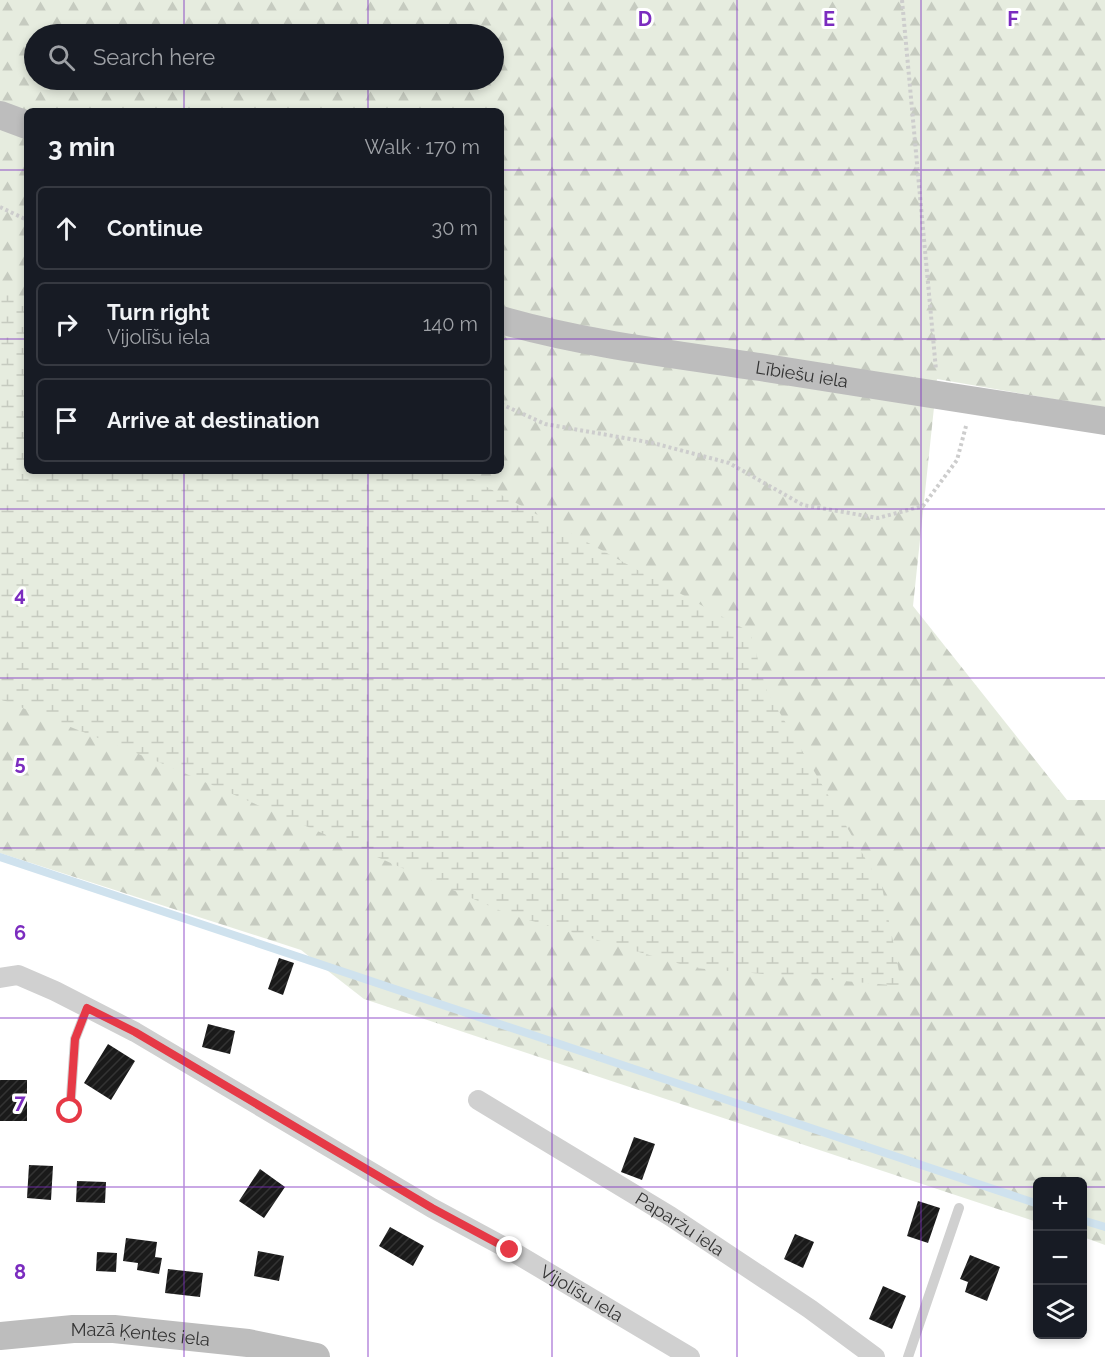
<!DOCTYPE html>
<html lang="en">
<head>
<meta charset="utf-8">
<style>
  :root { --surface:#171b24; --page:#20242c; --text:#f1f3f6; --muted:#9ea1a6; --line:#363941 }
  body { margin:0; font-family:Raleway,sans-serif; background:var(--page); color:var(--text) }
  .controls { position:absolute; right:18px; bottom:18px; display:grid; overflow:hidden; border-radius:9px; box-shadow:0 3px 9px #0003 }
  .controls button { width:54px; height:54px; display:grid; place-items:center; padding:0; border:0; border-bottom:2px solid var(--line); background:var(--surface); color:var(--text); font:30px sans-serif }
  .stop { position:absolute; width:18px; height:18px; margin:-14px; border:4px solid #e63946; border-radius:50%; background:#fff }
  .stop.end { background:#e63946; border-color:#fff; box-shadow:0 2px 6px #0008 }
  .list { margin:0; padding:0; list-style:none }
  h2 { display:flex; justify-content:space-between; align-items:center; height:78px; margin:0; padding:0 24px; font-size:26px }
  h2 small { font-size:20px; font-weight:400; color:var(--muted) }
  .list li { display:grid; grid-template-columns:39px 1fr auto; gap:18px; align-items:center; box-sizing:border-box; height:84px; margin:0 12px 12px; padding:0 12px; border:2px solid var(--line); border-radius:9px }
  .list b { display:block; font-size:22px; white-space:nowrap }
  .list p { margin:0; font-size:20px; white-space:nowrap; color:var(--muted) }
  .list em { font-size:20px; font-style:normal; color:var(--muted) }
  .icon { flex:none; width:33px; height:33px; fill:none; stroke:currentColor; stroke-width:2; stroke-linecap:round; stroke-linejoin:round }
  .map { position:relative; flex:none; width:1105px; height:1357px; overflow:hidden }
  .search { position:absolute; background:var(--surface); box-shadow:0 3px 9px #0003; left:24px; top:24px; width:480px; height:66px; display:flex; align-items:center; gap:15px; box-sizing:border-box; padding:0 21px; border-radius:33px; color:var(--muted); font-size:22px }
  .panel { position:absolute; background:var(--surface); box-shadow:0 3px 9px #0003; left:24px; top:108px; width:480px; height:366px; border-radius:9px }
  .map>svg:first-child { display:block }
  .forest { fill:url(#forest-firs); fill-rule:evenodd }
  .wetland { fill:url(#wetland-marsh) }
  .lines { fill:none; stroke-linecap:round; stroke-linejoin:round }
  .stream { stroke:#cfe2ee; stroke-width:8 }
  .building { fill:url(#building-hatch) }
  .path { stroke:#cdcdcd; stroke-width:4; stroke-dasharray:3 3; stroke-linecap:butt }
  .lane { stroke:#d0d0d0; stroke-width:10 }
  .street { stroke:#d0d0d0; stroke-width:20 }
  .secondary { stroke:#bdbdbd; stroke-width:28 }
  .route { stroke:#e63946; stroke-width:8 }
  .grid { fill:none; stroke:#7b2cbf; stroke-width:1.5; stroke-opacity:0.55 }
  .labels { text-anchor:middle; dominant-baseline:central; stroke-width:6; stroke-linejoin:round; paint-order:stroke }
  .street-label { font-size:18px; fill:#333; stroke:#fff }
  .grid-label { font-size:20px; text-anchor:middle; font-weight:bold; fill:#7b2cbf; stroke:#fff; stroke-width:6; stroke-linejoin:round; paint-order:stroke }
</style>
</head>
<body>
<div class="map">
<svg width="1105" height="1357" viewBox="0 0 1105 1357">
  <defs>
    <pattern id="forest-firs" width="22" height="20" patternUnits="userSpaceOnUse" patternTransform="scale(1.5)"><rect width="22" height="20" fill="#e6ecdf"/><path d="M5 1l3.5 6h-7zM16 11l3.5 6h-7z" fill="#c6cbc0"/></pattern>
    <pattern id="wetland-marsh" width="20" height="14" patternUnits="userSpaceOnUse" patternTransform="scale(1.5)"><rect width="20" height="14" fill="#e6ecdf"/><path d="M1 5h8M5 5V1M11 12h8M15 12V8" fill="none" stroke="#c6cbc0"/></pattern>
    <pattern id="building-hatch" width="6" height="6" patternUnits="userSpaceOnUse" patternTransform="scale(1.5)"><rect width="6" height="6" fill="#1a1a1a"/><path d="M-1 1l2-2M0 6l6-6M5 7l2-2" fill="none" stroke="#333"/></pattern>
  </defs>
  <rect width="100%" height="100%" fill="#fff"/>
  <path class="forest" d="M0,0H1105V408L937,379L913,606L1067,800H1105V1245L1083,1237L1082,1182H1038L1037,1222L364,999L301,950L0,853ZM34,34H494V80H34ZM27,111H501V471H27Z"/>
  <path class="wetland" d="M0,285L27,304V471H458L750,632L767,691L882,887L902,986L694,968L508,914L161,763L0,699Z"/>
  <g class="lines">
    <path class="stream" d="M0,857L1038,1204
      M1082,1220L1105,1227"/>
  </g>
  <path class="building" d="M279,958L294,963L283,995L268,989Z
    M208,1024L235,1031L230,1054L202,1047Z
    M108,1044L135,1061L111,1100L84,1083Z
    M0,1080H27V1121H0Z
    M634,1137L655,1144L642,1180L621,1172Z
    M29,1165L53,1166L51,1200L27,1198Z
    M260,1169L285,1187L264,1218L239,1201Z
    M77,1181L106,1182L105,1203L76,1202Z
    M918,1201L940,1208L928,1243L907,1236Z
    M390,1227L424,1246L413,1266L379,1246Z
    M795,1234L814,1242L803,1268L784,1259Z
    M126,1238L157,1242L155,1257L162,1258L159,1274L137,1270L138,1263L123,1261Z
    M258,1251L284,1256L279,1281L254,1276Z
    M97,1252L117,1253L116,1272L96,1271Z
    M970,1255L1000,1267L987,1301L965,1292L968,1282L960,1279Z
    M168,1269L203,1273L200,1297L165,1293Z
    M883,1286L906,1296L892,1329L869,1319Z"/>
  <g class="lines">
    <path class="path" d="M902,0L936,370
      M0,207L27,220
      M501,404L545,424L653,443L729,463L803,505L878,518L923,506L957,460L966,426"/>
    <path class="lane" d="M70,1111L75,1039L87,1008
      M908,1357L959,1208"/>
    <g class="street">
      <path id="s1" d="M0,978L18,975L55,991L135,1032L432,1208L510,1250L690,1357"/>
      <path id="s2" d="M478,1100L670,1216L810,1309L875,1357"/>
    </g>
    <g class="secondary">
      <path d="M0,115L27,125"/>
      <path id="s3" d="M501,320C585,344 673,354 760,367C875,385 990,404 1105,421"/>
      <path id="s4" d="M0,1336L73,1329H114L248,1343L316,1357"/>
    </g>
  </g>
  <g class="lines">
    <path class="route" d="M70,1111L75,1039L87,1008L135,1032L432,1208L510,1250"/>
  </g>
  <path class="grid" d="M184,0V34M368,0V34M552,0V1357M737,0V1357M921,0V1357M184,80V111M368,80V111M0,170H27M501,170H1105M0,339H27M501,339H1105M184,471V1357M368,471V1357M0,509H1105M0,678H1105M0,848H1105M0,1018H1105M0,1187H1038M1082,1187H1105"/>
  <g class="labels">
    <g class="street-label">
      <text stroke="none"><textPath href="#s3" startOffset="306">Lībiešu iela</textPath></text>
      <text stroke="none"><textPath href="#s2" startOffset="237">Paparžu iela</textPath></text>
      <text stroke="none"><textPath href="#s1" startOffset="666">Vijolīšu iela</textPath></text>
      <text stroke="none"><textPath href="#s4" startOffset="141">Mazā Ķentes iela</textPath></text>
    </g>
  </g>
  <g class="grid-label">
    <text x="645" y="26">D</text>
    <text x="829" y="26">E</text>
    <text x="1013" y="26">F</text>
    <text x="20" y="601">4</text>
    <text x="20" y="770">5</text>
    <text x="20" y="940">6</text>
    <text x="20" y="1109">7</text>
    <text x="20" y="1279">8</text>
  </g>
</svg>
<div class="controls">
<button>+</button>
<button>−</button>
<button><svg class="icon" aria-label="layers" viewBox="0 0 24 24"><path d="M12 4l9 5-9 5-9-5zM3 14l9 5 9-5"/></svg></button>
</div>
<div class="stop" style="left:70px;top:1111px"></div>
<div class="stop end" style="left:510px;top:1250px"></div>
<div class="search"><svg class="icon" aria-label="search" viewBox="0 0 24 24"><circle cx="10" cy="10" r="6"/><path d="M15 15l6 6"/></svg>Search here</div>
<section class="panel">
<h2>3 min<small>Walk · 170 m</small></h2>
<ul class="list">
<li><svg class="icon" aria-label="ahead" viewBox="0 0 24 24"><path d="M12 20V5M6 11l6-6 6 6"/></svg><div><b>Continue</b></div><em>30 m</em></li>
<li><svg class="icon" aria-label="right" viewBox="0 0 24 24"><path d="M7 20v-9h11M14 6l5 5-5 5"/></svg><div><b>Turn right</b><p>Vijolīšu iela</p></div><em>140 m</em></li>
<li><svg class="icon" aria-label="arrive" viewBox="0 0 24 24"><path d="M6 21V4h12l-3 4 3 4H6"/></svg><div><b>Arrive at destination</b></div></li>
</ul>
</section>
</div>
</body>
</html>
